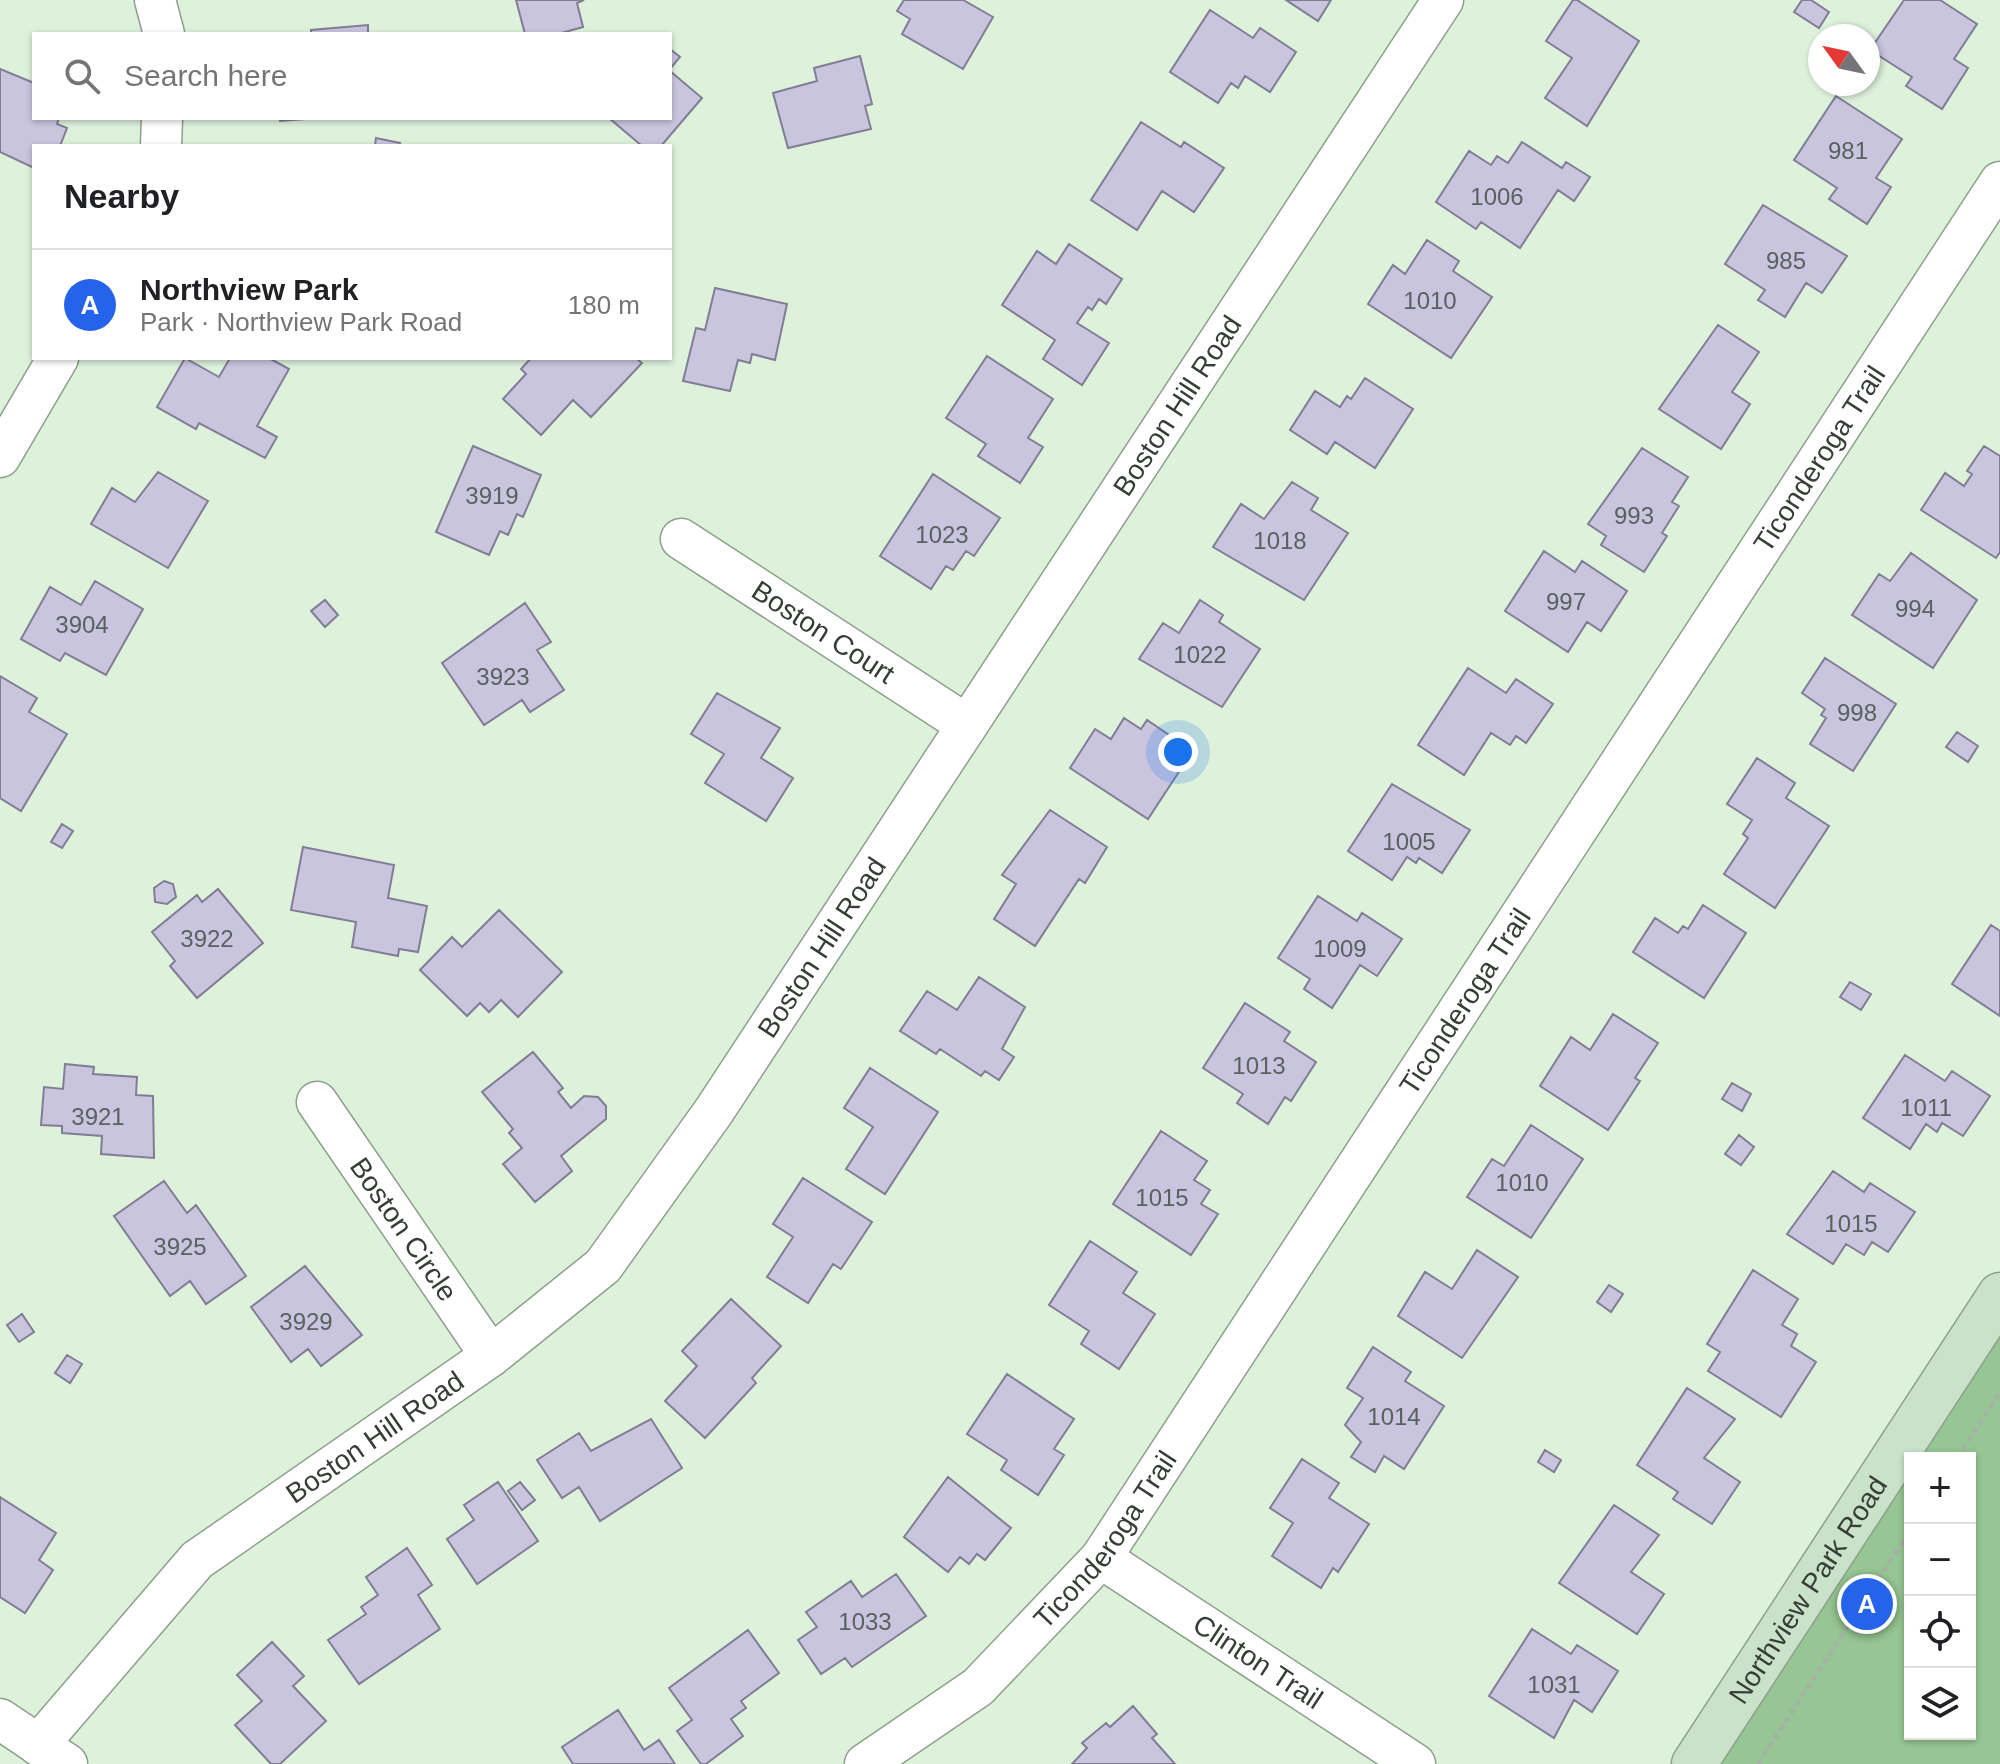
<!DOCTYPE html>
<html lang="en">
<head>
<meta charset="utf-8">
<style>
  :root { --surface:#fff; --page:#f2f2f2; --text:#202124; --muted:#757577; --line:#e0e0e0; --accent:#2563eb }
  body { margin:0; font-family:Arial,sans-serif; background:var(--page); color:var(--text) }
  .controls { position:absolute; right:24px; bottom:24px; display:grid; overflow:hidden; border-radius:0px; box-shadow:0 2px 6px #0004 }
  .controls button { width:72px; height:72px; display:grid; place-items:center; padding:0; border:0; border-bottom:2px solid var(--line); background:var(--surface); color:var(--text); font:40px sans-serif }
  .compass { position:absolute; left:1808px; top:24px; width:72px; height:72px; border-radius:50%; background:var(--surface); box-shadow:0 2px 6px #0004; rotate:303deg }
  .you { position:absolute; left:1178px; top:752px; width:28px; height:28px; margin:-20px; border:6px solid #fff; border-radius:50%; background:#1a73e8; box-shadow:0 0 0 12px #1a73e833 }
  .badge { display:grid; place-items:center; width:52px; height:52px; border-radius:50%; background:var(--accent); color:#fff; font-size:26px; font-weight:700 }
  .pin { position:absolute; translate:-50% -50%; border:4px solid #fff; box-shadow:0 2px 8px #0006 }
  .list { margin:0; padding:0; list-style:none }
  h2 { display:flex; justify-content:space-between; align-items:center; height:104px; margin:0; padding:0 32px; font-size:34px }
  h2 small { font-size:26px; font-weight:400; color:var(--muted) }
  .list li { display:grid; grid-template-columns:52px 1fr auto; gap:24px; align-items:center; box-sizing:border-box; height:112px; padding:0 32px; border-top:2px solid var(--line) }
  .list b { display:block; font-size:30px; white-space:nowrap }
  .list p { margin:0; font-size:26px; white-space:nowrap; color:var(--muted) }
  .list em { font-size:26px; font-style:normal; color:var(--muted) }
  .icon { flex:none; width:44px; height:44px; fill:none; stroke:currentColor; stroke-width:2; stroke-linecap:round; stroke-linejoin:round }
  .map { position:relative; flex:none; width:2000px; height:1764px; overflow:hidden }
  .search { position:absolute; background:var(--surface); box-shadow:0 2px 6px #0004; left:32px; top:32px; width:640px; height:88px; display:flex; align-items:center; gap:20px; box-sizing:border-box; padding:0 28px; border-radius:0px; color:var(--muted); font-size:30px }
  .panel { position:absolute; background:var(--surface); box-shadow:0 2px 6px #0004; left:32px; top:144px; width:640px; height:216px; border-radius:0px }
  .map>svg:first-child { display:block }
  .green { fill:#96c693 }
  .building { fill:#c9c5df; stroke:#817d95; stroke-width:2 }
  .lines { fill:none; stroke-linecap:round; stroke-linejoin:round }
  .street-casing { stroke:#8ea08d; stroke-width:43 }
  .secondary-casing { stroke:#8ea08d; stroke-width:47 }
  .path { stroke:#a4b4a3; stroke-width:5; stroke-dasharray:6 4; stroke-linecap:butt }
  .street { stroke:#fff; stroke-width:40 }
  .secondary { stroke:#cbe2ca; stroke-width:44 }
  .labels { text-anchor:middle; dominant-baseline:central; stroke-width:6; stroke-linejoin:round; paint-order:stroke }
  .number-label { font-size:24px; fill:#5b6060 }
  .street-label { font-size:28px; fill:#363e36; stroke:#fff }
</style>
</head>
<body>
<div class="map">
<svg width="2000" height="1764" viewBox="0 0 2000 1764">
  <rect width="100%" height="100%" fill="#ddf1db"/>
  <path class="green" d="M2000,1336V1764H1720L1910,1474V1734H1970V1458H1920Z"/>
  <path class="building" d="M516,0H584L577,3L583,27L558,34H525Z
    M904,0H963L993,17L963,69L902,34L910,19L897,11Z
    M1286,0H1331L1318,21Z
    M1573,0H1577L1639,41L1587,126L1545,98L1572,58L1546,41Z
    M1802,0H1811L1829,12L1819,28L1794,12Z
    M1904,0H1940L1977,24L1954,59L1968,68L1942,109L1906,86L1912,77L1870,50Z
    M1210,10L1253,38L1260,28L1296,52L1270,92L1245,76L1238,88L1231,83L1218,103L1170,72Z
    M368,25V34H311V30Z
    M670,49L680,57L670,69Z
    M860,56L872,104L865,106L871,129L788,148L773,93L817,81L814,68Z
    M0,69L34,83V118H59L57,124L67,128L60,146H34V168L0,152Z
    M670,71L702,98L661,146H642L609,118H670Z
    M1836,96L1902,139L1876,178L1891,187L1867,224L1829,199L1837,188L1794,160Z
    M280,118H319L280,121Z
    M1141,122L1181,147L1184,142L1224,168L1194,212L1162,191L1137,230L1091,200Z
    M376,138L400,143L399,146H375Z
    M1522,142L1562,168L1566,162L1590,177L1574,201L1558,190L1520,248L1481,222L1476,229L1436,202L1469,151L1491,165L1497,156L1508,163Z
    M1763,205L1847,256L1822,293L1806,283L1785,317L1758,300L1765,290L1725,264Z
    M1427,240L1459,261L1453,271L1492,297L1451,358L1368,304L1393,265L1405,274Z
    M1069,244L1122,279L1106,304L1099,299L1092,310L1088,307L1077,323L1109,343L1082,385L1043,359L1055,340L1002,305L1037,251L1056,264Z
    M715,288L787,304L775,360L752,354L750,363L738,360L730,391L683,381L696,328L705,330Z
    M1718,325L1759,352L1732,392L1750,404L1721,449L1659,409Z
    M987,356L1053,399L1028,438L1043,447L1020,483L978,456L986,444L946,418Z
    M185,358L219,377L230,358H269L289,369L257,426L277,437L265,458L199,423L196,429L157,407Z
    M531,358H636L642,363L591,417L573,400L541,435L503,399L526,374L521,369Z
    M1365,378L1413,409L1375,468L1335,442L1327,454L1290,430L1315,391L1340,407L1347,396L1351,399Z
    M473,446L541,475L523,517L517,514L508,535L500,531L489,555L436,532Z
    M1984,446L2000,456V552L1996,558L1921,510L1945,473L1964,486L1972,474L1967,471Z
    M1642,448L1688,477L1672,502L1679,506L1662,533L1667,536L1644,572L1601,545L1606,536L1588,524Z
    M158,472L208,501L168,568L91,524L112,488L135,502Z
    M933,474L1000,518L974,556L966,551L953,570L946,566L931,589L880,556Z
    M1292,482L1318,498L1311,510L1348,533L1304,600L1213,547L1241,504L1264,519Z
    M1544,551L1575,572L1582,561L1627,591L1601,631L1587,622L1568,652L1505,611Z
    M1911,553L1977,600L1933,668L1852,615L1879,574L1890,581Z
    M95,581L143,609L106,675L65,653L60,661L21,639L50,587L81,605Z
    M325,600L338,615L325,627L311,611Z
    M1200,600L1223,615L1219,622L1260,649L1222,707L1139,659L1163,623L1179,633Z
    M525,603L551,642L537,650L564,690L530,712L522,700L484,725L442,663Z
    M1825,658L1896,704L1853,771L1810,744L1826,718L1821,715L1825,709L1802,693Z
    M1468,668L1506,693L1516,679L1553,704L1526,743L1516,736L1510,745L1491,733L1464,775L1418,745Z
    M0,676L37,698L29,712L67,734L21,811L0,798Z
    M717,693L780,728L761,758L793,778L766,821L705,783L724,754L691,734Z
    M1124,718L1141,729L1147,720L1169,735L1163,742L1188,758L1148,819L1070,768L1095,729L1111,739Z
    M1957,732L1978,746L1968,762L1946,747Z
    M1757,758L1795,783L1786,798L1829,826L1775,908L1724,874L1748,838L1743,834L1752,820L1727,804Z
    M1392,784L1470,830L1442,873L1419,858L1416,863L1407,857L1392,880L1348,851Z
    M1050,810L1107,847L1085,883L1079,879L1035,946L994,919L1016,884L1002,875Z
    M62,824L73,831L62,848L51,842Z
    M303,847L394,865L388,898L427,906L418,952L399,949L398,956L352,947L356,922L291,910Z
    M164,881L173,884L176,897L167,904L155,902L154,888Z
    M218,889L263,943L197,998L170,966L175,961L152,932L197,895L202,902Z
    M1318,896L1357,921L1362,913L1402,939L1377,976L1360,965L1332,1008L1304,989L1310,979L1278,958Z
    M1703,905L1746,933L1704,998L1633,952L1655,918L1678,933L1683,926L1688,929Z
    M499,910L562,972L518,1017L501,1000L489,1012L480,1003L467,1016L420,970L452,937L462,947Z
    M1991,925L2000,931V1016L1952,984Z
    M979,977L1025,1007L1002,1049L1014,1057L999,1080L985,1071L981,1076L940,1049L936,1054L900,1031L927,991L957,1010Z
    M1850,982L1871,994L1861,1010L1840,997Z
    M1245,1003L1290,1032L1284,1041L1316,1062L1291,1101L1285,1097L1268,1124L1237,1103L1243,1094L1203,1068Z
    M1613,1014L1658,1043L1635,1078L1640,1081L1608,1130L1540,1086L1571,1037L1590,1050Z
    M533,1052L563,1088L558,1092L571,1108L584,1096L598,1097L606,1106V1119L561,1156L572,1171L535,1202L503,1164L522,1148L509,1133L513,1129L482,1092Z
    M1905,1055L1945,1081L1952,1071L1990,1096L1963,1136L1942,1123L1937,1132L1926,1124L1910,1149L1863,1118Z
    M65,1064L94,1067L93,1074L137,1077L136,1095L153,1096L154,1158L101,1154L102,1136L62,1133V1126L41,1125L44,1087L63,1089Z
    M870,1068L938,1112L885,1194L846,1169L873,1127L844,1108Z
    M1732,1083L1751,1094L1742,1111L1722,1099Z
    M1531,1125L1583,1159L1531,1238L1467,1197L1492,1159L1504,1166Z
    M1161,1131L1207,1161L1194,1180L1210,1190L1201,1204L1218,1214L1191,1255L1113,1204Z
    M1739,1135L1754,1147L1741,1165L1725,1154Z
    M1833,1171L1864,1192L1870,1183L1915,1212L1888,1252L1872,1242L1864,1255L1846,1244L1833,1264L1787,1234Z
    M803,1178L872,1222L841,1269L833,1264L808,1303L767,1277L793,1237L773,1224Z
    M164,1181L187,1213L196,1205L246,1276L206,1304L190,1281L170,1296L114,1216Z
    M1090,1241L1137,1272L1123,1293L1155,1314L1119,1369L1081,1344L1089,1331L1049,1305Z
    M1477,1250L1518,1277L1462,1358L1398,1316L1425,1272L1452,1289Z
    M305,1266L362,1335L321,1366L308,1349L291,1362L251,1307Z
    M1753,1270L1798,1299L1782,1325L1797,1334L1791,1346L1816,1362L1781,1417L1708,1371L1720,1352L1707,1344Z
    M1609,1285L1623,1294L1611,1312L1597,1302Z
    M731,1299L781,1346L752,1378L756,1383L705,1438L665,1401L697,1366L682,1351Z
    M22,1314L34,1332L19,1342L7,1325Z
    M1373,1347L1411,1372L1405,1381L1444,1406L1404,1469L1384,1456L1375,1472L1351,1457L1361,1442L1345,1425L1363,1398L1347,1388Z
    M67,1355L82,1364L70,1383L55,1373Z
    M1007,1374L1074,1419L1054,1449L1064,1455L1038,1495L1001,1470L1007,1460L967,1434Z
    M1687,1388L1735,1419L1704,1458L1740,1482L1712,1524L1673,1499L1678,1492L1637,1465Z
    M651,1419L682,1468L600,1521L579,1487L562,1498L537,1460L579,1433L591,1451Z
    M1545,1450L1561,1460L1554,1472L1538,1462Z
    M1302,1459L1339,1483L1329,1498L1369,1524L1338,1572L1333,1568L1321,1588L1272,1556L1293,1523L1270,1508Z
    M948,1477L1011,1528L985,1560L977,1554L969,1564L960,1557L948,1572L904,1537Z
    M498,1482L538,1541L477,1584L447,1539L474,1520L464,1505Z
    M520,1482L535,1500L522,1510L508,1491Z
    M0,1497L56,1533L39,1560L53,1570L25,1613L0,1597Z
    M1614,1505L1659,1535L1631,1572L1664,1594L1637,1634L1559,1583Z
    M407,1548L432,1585L418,1595L440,1629L359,1684L328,1640L366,1614L361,1607L378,1595L366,1577Z
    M896,1574L926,1616L852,1667L845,1658L821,1674L798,1640L817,1627L806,1612L851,1581L862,1597Z
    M1532,1629L1571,1654L1577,1645L1618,1671L1592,1712L1574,1700L1554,1738L1489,1696Z
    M748,1630L779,1673L741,1701L746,1708L731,1719L743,1736L706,1764H701L677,1731L692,1720L669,1688Z
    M272,1642L304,1676L293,1686L326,1721L280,1764H271L235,1725L262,1701L237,1675Z
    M1133,1706L1157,1734L1152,1738L1175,1764H1072L1087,1748L1082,1743L1106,1723L1110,1727Z
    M618,1710L644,1750L659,1740L675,1764H573L562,1747Z"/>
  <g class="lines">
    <defs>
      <g id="street">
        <path d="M155,0L164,34"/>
        <path d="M161,146L162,118"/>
        <path d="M0,457L58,358"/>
        <path id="s1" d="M681,539L967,725"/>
        <path id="s2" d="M317,1102L491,1356"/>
        <path id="s3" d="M1101,1558L1415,1764"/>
        <path d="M0,1719L67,1764"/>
        <path id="s4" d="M38,1745L197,1560L491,1356L603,1266L714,1111L1443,0"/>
        <path id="s5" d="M865,1764L978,1687L1101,1558L2000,182"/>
      </g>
      <g id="secondary">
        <path id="s6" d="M1694,1764L2000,1295"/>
      </g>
    </defs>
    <use href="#street" class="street-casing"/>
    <use href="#secondary" class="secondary-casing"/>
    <path class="path" d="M1957,1458L2000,1392
      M1758,1764L1910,1531"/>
    <use href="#street" class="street"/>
    <use href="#secondary" class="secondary"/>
  </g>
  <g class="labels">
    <g class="number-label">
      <text x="1848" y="150">981</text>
      <text x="1497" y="196">1006</text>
      <text x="1786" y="260">985</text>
      <text x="1430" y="300">1010</text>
      <text x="492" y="495">3919</text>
      <text x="1634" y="515">993</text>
      <text x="942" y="534">1023</text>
      <text x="1280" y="540">1018</text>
      <text x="1566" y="601">997</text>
      <text x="1915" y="608">994</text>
      <text x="82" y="624">3904</text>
      <text x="1200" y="654">1022</text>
      <text x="503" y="676">3923</text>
      <text x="1857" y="712">998</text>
      <text x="1409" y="841">1005</text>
      <text x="207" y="938">3922</text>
      <text x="1340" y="948">1009</text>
      <text x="1259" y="1065">1013</text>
      <text x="1926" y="1107">1011</text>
      <text x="98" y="1116">3921</text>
      <text x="1522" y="1182">1010</text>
      <text x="1162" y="1197">1015</text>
      <text x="1851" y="1223">1015</text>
      <text x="180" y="1246">3925</text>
      <text x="306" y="1321">3929</text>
      <text x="1394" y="1416">1014</text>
      <text x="865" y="1621">1033</text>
      <text x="1554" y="1684">1031</text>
    </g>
    <g class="street-label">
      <text stroke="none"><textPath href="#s4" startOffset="1780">Boston Hill Road</textPath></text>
      <text stroke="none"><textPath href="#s5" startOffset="1628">Ticonderoga Trail</textPath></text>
      <text stroke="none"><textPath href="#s1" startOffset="170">Boston Court</textPath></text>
      <text stroke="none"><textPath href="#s4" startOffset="1132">Boston Hill Road</textPath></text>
      <text stroke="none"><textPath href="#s5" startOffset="980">Ticonderoga Trail</textPath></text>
      <text stroke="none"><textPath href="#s2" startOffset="154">Boston Circle</textPath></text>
      <text stroke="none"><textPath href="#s4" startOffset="460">Boston Hill Road</textPath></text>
      <text stroke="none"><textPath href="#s5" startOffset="332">Ticonderoga Trail</textPath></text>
      <text stroke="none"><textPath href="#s6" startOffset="208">Northview Park Road</textPath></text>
      <text stroke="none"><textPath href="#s3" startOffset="188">Clinton Trail</textPath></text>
    </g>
  </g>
</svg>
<div class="controls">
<button>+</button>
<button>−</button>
<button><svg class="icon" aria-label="locate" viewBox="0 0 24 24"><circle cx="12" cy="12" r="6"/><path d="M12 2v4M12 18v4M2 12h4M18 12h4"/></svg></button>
<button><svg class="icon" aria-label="layers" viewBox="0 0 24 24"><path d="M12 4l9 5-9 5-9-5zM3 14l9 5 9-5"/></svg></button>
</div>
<svg class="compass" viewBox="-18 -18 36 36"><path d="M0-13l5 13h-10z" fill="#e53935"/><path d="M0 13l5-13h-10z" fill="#757577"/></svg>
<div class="you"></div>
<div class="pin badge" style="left:1867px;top:1604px">A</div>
<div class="search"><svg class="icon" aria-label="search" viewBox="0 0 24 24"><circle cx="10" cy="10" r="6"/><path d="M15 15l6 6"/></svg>Search here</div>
<section class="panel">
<h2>Nearby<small></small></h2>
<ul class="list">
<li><span class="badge">A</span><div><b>Northview Park</b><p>Park · Northview Park Road</p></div><em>180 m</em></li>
</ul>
</section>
</div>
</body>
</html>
